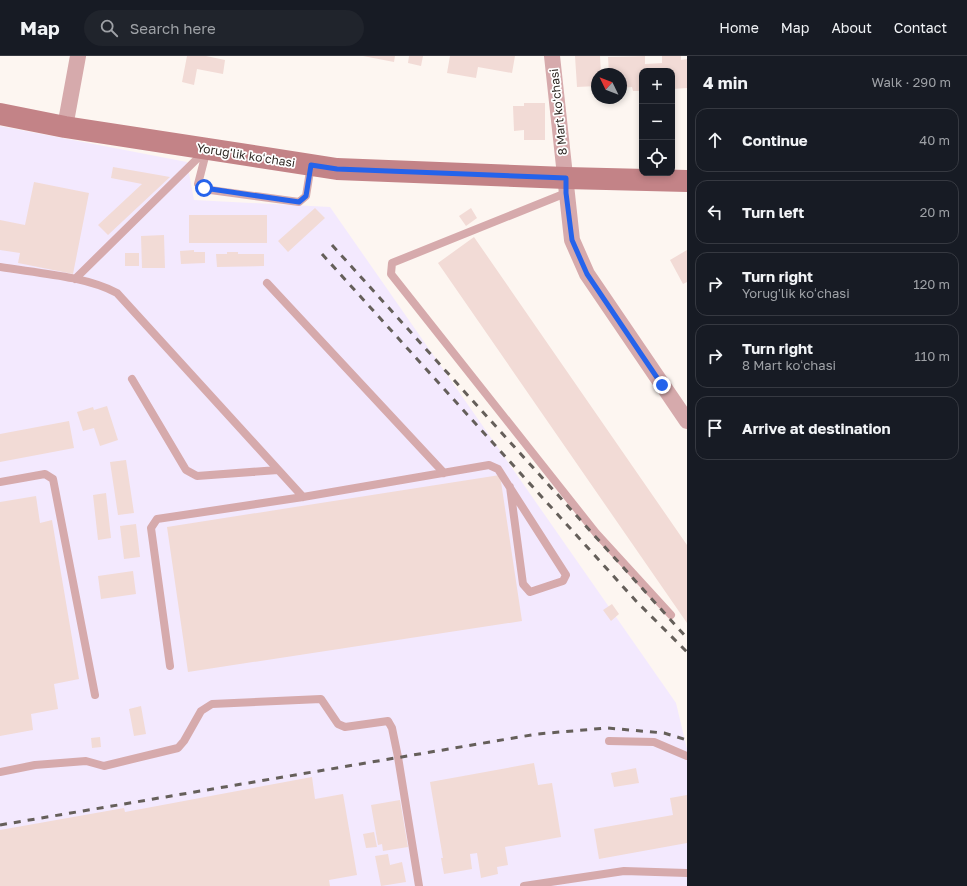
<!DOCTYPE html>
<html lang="en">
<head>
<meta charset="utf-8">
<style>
  :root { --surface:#171b24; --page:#20242c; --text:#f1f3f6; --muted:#9ea1a6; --line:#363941 }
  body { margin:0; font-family:"Golos Text",sans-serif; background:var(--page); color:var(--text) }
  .controls { position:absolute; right:12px; top:12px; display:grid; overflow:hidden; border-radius:8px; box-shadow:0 2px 6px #0003 }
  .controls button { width:36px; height:36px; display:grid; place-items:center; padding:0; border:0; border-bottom:1px solid var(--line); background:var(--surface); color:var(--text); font:20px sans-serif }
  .compass { position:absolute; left:591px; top:12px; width:36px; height:36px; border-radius:50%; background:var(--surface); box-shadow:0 2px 6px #0003; rotate:313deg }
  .stop { position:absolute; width:12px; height:12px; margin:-9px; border:3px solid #2563eb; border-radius:50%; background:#fff }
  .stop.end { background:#2563eb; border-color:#fff; box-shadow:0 1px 4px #0008 }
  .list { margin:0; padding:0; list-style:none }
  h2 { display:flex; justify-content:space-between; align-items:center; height:52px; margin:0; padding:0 16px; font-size:17px }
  h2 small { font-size:13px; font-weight:400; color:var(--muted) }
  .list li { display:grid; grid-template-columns:26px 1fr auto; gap:12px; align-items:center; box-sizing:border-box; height:64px; margin:0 8px 8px; padding:0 8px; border:1px solid var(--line); border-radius:12px }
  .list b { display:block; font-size:15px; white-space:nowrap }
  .list p { margin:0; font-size:13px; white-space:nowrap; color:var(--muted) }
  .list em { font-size:13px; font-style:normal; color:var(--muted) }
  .icon { flex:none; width:22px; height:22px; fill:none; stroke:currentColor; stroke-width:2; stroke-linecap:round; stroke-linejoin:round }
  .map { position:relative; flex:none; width:687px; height:830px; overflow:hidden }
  header { display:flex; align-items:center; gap:24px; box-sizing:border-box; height:56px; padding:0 20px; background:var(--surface); border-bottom:1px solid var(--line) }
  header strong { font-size:19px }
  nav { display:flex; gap:22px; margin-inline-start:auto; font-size:14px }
  .search { width:280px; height:36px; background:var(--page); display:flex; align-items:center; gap:10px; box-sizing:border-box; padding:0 14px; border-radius:22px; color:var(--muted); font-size:15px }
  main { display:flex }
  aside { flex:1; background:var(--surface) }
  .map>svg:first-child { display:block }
  .industrial { fill:#f3e9fe }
  .building { fill:#f2dbd6 }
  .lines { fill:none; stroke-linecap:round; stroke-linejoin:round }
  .lane { stroke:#d6aaac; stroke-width:8 }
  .street { stroke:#d6aaac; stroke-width:16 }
  .secondary { stroke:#c38387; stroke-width:22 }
  .rail { stroke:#655f5a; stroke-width:3; stroke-dasharray:7 7; stroke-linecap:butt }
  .route { stroke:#2563eb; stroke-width:5 }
  .labels { text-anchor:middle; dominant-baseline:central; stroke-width:3.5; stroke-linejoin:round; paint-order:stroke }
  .street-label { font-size:12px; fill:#312b26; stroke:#fff }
</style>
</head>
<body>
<header>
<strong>Map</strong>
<div class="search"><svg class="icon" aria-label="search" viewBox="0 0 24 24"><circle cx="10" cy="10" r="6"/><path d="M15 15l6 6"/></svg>Search here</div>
<nav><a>Home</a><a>Map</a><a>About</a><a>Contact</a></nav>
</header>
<main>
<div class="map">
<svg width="687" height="830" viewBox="0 0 687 830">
  <rect width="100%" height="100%" fill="#fdf6f1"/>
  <path class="industrial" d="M0,70L187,106L194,144L330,151L676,647L687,693V830H0Z"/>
  <path class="building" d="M187,0H206L225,4L223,18L197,13L194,29L182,26Z
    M363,0H395L394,6Z
    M409,0H423L421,10L408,7Z
    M450,0H515L512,17L478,11L476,22L447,17Z
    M575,0H600L601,18H597V30L577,31Z
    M645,0V8L662,7V0H681V4L687,3V32L672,33V15H642V35H633L632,31L621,32V18H609L608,1Z
    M524,47H545V84H524V74L514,75L513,50H524Z
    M113,111L170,121L108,179L98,169L142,128L111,122Z
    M34,126L89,137L73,218L18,207L20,197L0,194V164L25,169Z
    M315,152L325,162L288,196L278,185Z
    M471,152L477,162L466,170L459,160Z
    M189,159H267V187H189Z
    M164,179L165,212H142L141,180Z
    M474,181L687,489V567L438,207Z
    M194,194V196H205V207L181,208L180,195Z
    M687,194V226L683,228L670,204Z
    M227,196H238V198H264V210L217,211L216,198H227Z
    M125,197H139V210H125Z
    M107,350L118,384L100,390L94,372L83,375L77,356L93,351L94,354Z
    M69,365L74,392L0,406V378Z
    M126,404L134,457L118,459L110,406Z
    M500,419L522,565L188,616L167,471Z
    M106,437L111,482L98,484L93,439Z
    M36,440L40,467L52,464L79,623L54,628L58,653L31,658L33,674L0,680V446Z
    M136,468L140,501L124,503L120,470Z
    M133,515L136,538L101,543L98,520Z
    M612,548L619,558L611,565L603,554Z
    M141,650L146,678L134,680L129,653Z
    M100,681L101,691L92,692L91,682Z
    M534,707L538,729L552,727L561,781L505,791L508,809L497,811L498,818L481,822L477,797L470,798L472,813L444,818L441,802H443L430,726Z
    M636,712L639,727L614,731L611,717Z
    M312,721L315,743L343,738L357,819L329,824L330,830H0V774L124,752L125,756Z
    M687,739V787L599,803L594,773L673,759L670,742Z
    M400,744L408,791L383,795L382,788L378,789L371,749Z
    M374,776L377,791L366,792L363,778Z
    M388,798L390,809L402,806L406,826L381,830L375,800Z"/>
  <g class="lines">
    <path class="lane" d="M207,93L198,128L203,133L299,146L306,140L311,109
      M566,137L392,207L391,218L596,477L671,559
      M0,211C37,217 85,220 117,237L303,441
      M75,223L204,96
      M267,227L444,417
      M132,323L186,414L197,420L278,414
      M0,426L45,418L53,423L95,639
      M170,610L151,472L157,463L303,441L489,409L498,413L566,519L563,525L530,536L523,528L510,431
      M609,685L654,686L687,700
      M0,716L35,709L86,705L104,710L178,692L184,685L201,655L212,648L321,643L338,668L345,671L388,665L392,672L398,701L419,830
      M524,830L624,815L687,817"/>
    <path class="street" d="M552,0L572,184L587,218L687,365
      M65,71L78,0"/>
    <path class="secondary" d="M0,58L65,71L337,113L566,122L687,125"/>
    <path class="rail" d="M332,189L687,582
      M322,198L636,545L687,596
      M0,769L537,678L607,672L664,677L687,684"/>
  </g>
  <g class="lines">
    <path class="route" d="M204,132L299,146L306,140L311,109L337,113L566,122V137L572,184L587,218L662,329"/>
  </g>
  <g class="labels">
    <g class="street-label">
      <text transform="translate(558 56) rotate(-96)">8 Mart koʻchasi</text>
      <text transform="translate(246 99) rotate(9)">Yorug'lik koʻchasi</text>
    </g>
  </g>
</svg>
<div class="controls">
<button>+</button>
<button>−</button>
<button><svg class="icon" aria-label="locate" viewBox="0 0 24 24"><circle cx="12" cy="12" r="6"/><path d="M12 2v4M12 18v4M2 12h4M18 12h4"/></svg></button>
</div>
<svg class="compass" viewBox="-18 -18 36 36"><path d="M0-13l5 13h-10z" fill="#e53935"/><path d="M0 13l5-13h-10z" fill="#9ea1a6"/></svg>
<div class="stop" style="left:204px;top:132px"></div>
<div class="stop end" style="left:662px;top:329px"></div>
</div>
<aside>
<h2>4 min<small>Walk · 290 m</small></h2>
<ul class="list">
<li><svg class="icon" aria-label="ahead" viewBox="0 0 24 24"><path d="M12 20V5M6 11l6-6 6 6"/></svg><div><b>Continue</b></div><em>40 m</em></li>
<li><svg class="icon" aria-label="left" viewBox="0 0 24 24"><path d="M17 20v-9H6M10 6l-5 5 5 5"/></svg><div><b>Turn left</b></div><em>20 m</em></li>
<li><svg class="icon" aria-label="right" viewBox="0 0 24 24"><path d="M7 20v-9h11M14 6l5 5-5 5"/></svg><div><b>Turn right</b><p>Yorug'lik koʻchasi</p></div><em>120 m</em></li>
<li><svg class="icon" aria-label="right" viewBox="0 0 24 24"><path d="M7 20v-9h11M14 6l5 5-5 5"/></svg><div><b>Turn right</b><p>8 Mart koʻchasi</p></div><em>110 m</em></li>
<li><svg class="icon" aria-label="arrive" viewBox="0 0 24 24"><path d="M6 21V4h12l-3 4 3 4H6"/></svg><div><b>Arrive at destination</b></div></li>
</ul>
</aside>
</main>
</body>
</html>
